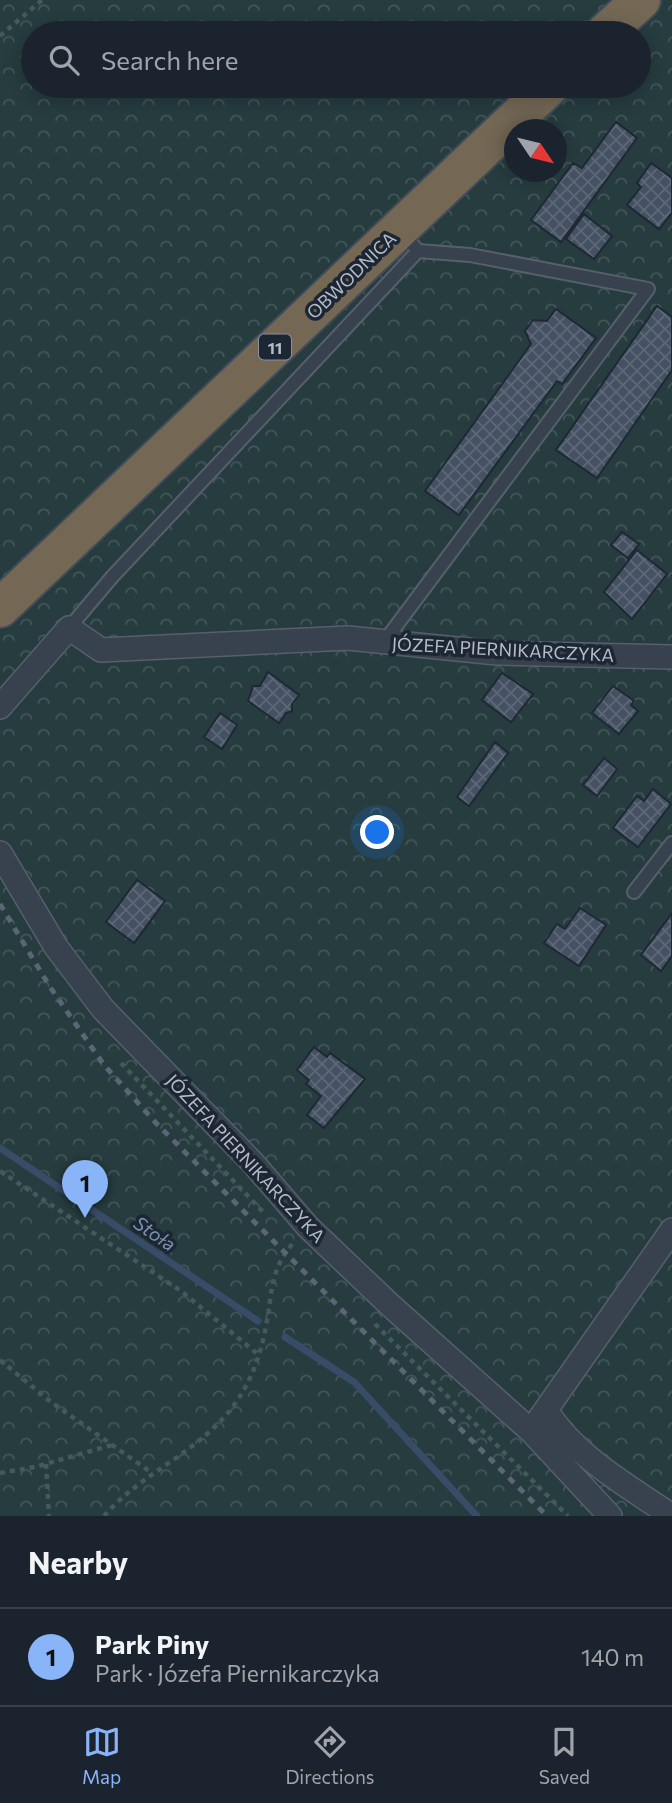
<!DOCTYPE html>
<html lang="en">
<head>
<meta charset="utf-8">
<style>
  :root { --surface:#1b232e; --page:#282f3a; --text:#f1f3f6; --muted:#a0a4aa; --line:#39404a; --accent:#8ab4f8 }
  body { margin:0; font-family:Commissioner,sans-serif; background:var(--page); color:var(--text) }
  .compass { position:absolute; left:504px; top:119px; width:63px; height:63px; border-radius:50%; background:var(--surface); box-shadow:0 4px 18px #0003; rotate:125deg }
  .you { position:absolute; left:378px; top:833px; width:24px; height:24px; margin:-18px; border:5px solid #fff; border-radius:50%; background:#1a73e8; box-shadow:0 0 0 10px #1a73e833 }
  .badge { display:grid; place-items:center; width:46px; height:46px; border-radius:50%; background:var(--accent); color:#111; font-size:23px; font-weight:700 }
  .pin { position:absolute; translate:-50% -58px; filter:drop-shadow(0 2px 4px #0008) }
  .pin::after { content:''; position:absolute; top:37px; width:24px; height:21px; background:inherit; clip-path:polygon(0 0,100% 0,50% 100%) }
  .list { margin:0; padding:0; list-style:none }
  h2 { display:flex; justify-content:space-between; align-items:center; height:91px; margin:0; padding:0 28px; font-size:30px }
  h2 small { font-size:23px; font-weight:400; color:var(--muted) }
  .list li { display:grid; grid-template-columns:46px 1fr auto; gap:21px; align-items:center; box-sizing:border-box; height:98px; padding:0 28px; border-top:2px solid var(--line) }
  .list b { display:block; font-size:26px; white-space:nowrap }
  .list p { margin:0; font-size:23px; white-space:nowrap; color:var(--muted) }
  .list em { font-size:23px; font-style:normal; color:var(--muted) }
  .icon { flex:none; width:38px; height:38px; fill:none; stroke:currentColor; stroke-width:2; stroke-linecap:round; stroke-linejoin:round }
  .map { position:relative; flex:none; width:672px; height:1516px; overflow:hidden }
  .search { position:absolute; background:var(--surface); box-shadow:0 4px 18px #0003; left:21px; right:21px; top:21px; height:77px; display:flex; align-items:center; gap:18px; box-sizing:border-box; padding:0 24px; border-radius:38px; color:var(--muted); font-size:26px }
  .sheet { height:189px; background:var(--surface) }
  nav { display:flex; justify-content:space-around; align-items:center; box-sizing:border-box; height:98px; border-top:2px solid var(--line); background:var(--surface); font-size:19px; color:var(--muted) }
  nav a { display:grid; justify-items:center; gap:4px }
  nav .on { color:var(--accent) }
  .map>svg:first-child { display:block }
  .park { fill:url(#park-crowns); fill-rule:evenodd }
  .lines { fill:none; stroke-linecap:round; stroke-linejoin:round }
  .stream { stroke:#394c67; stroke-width:7 }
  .building { fill:url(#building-cross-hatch); stroke:#1f2835; stroke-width:2 }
  .lane-casing { stroke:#565f6c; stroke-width:16 }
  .street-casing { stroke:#565f6c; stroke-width:26 }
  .highway-casing { stroke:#434c59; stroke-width:42 }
  .path { stroke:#44595c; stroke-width:4.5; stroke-dasharray:5 5; stroke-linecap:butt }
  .lane { stroke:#38414e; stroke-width:12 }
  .street { stroke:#38414e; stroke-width:23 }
  .highway { stroke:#746855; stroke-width:38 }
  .rail { stroke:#5a6575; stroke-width:5; stroke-dasharray:7 7; stroke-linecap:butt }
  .labels { text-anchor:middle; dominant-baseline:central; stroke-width:7; stroke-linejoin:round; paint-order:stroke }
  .shield { fill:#1d2633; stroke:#878f9c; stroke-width:2 }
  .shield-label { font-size:16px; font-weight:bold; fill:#b4bcc9 }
  .street-label { font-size:18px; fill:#b4bcc9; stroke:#1d2633 }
  .water-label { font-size:19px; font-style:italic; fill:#7c92b1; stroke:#1d2633 }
</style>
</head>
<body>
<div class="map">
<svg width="672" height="1516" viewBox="0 0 672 1516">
  <defs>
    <pattern id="park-crowns" width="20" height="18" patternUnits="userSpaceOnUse" patternTransform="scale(1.75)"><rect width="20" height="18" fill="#263c3f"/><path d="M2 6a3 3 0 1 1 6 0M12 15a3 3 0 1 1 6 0" fill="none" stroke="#435659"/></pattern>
    <pattern id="building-cross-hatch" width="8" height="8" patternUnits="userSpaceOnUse" patternTransform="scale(1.75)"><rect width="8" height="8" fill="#455162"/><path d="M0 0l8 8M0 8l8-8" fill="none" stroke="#5d6877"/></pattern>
  </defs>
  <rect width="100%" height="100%" fill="#242f3e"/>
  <path class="park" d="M0,0H672V1516H0ZM33,33H639V86H33ZM514,130H556V172H514Z"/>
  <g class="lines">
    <path class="stream" d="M0,1148L258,1321
      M285,1337L354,1382L477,1516"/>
  </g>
  <path class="building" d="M616,122L637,138L561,242L531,220L573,163L582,168Z
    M651,163L672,178V213L659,229L627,205L641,187L637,183Z
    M584,214L612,236L594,259L566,239Z
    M657,306L672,317V370L597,478L556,450Z
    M556,309L596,338L562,384L557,381L459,515L425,491L531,344L525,331L533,320L547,321Z
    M622,532L639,544L628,558L611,545Z
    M637,550L667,574L632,619L604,592Z
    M268,672L299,695L292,704V711L286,713L279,723L248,701L253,686H260Z
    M502,673L533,694L511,722L482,700Z
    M613,686L634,701L631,705L638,711L619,734L592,713Z
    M220,713L237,725L222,749L204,737Z
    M495,742L508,753L469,806L457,797Z
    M604,758L617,769L597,796L583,785Z
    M653,789L671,804L638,847L613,828L637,796L644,801Z
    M137,880L165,901L134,943L106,922Z
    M580,908L606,925L579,966L544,943L557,924L565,929Z
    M672,913V956L661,971L641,955Z
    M314,1047L327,1057L330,1053L365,1079L324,1128L307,1115L321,1096L306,1084L309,1080L297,1070Z"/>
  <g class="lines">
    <defs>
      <path id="lane" d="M69,628L112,577L418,251L413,245
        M384,642L648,289L470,255L418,251
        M634,892L672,843"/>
      <path id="street" d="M0,707L69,628L101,650L348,638L497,653L672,657
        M0,853L56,947L103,1009L253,1163L308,1227L390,1305L531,1431L610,1516
        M546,1410C574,1456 628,1486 672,1516
        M531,1431L672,1230"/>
      <path id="highway" d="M605,33L641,0
        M0,608L550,86"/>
    </defs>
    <use href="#lane" class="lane-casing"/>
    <use href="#street" class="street-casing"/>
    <use href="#highway" class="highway-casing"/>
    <path class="path" d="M0,36L42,0
      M121,1063L265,1214
      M0,1171L181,1291L259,1355
      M375,1324L568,1516
      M0,1360L51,1402L152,1473
      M46,1464L49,1516
      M0,1473L35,1467L112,1445
      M104,1516C141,1473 200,1452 234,1405C251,1382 261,1354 266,1326C273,1291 269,1271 294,1242"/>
    <use href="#lane" class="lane"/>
    <use href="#street" class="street"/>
    <use href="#highway" class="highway"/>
    <path class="rail" d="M0,904L50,987L104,1065L156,1123L547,1516"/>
  </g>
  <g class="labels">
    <rect class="shield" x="259" y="334.5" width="32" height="25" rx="5"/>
    <g class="shield-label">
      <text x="275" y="347">11</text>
    </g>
    <g class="street-label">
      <text transform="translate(351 275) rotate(-44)">OBWODNICA</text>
      <text transform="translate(503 649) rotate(3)">JÓZEFA PIERNIKARCZYKA</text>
      <text transform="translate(246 1158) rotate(47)">JÓZEFA PIERNIKARCZYKA</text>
    </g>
    <g class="water-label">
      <text transform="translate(155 1233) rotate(34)">Stoła</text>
    </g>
  </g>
</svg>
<svg class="compass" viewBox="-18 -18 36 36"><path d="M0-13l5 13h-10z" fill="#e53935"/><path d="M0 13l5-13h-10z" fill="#a0a4aa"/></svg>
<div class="you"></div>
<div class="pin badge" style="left:85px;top:1218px">1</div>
<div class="search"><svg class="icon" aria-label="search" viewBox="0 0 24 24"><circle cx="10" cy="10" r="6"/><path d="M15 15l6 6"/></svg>Search here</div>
</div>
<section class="sheet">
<h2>Nearby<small></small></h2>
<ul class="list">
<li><span class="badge">1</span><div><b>Park Piny</b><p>Park · Józefa Piernikarczyka</p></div><em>140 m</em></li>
</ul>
</section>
<nav>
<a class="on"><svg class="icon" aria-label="map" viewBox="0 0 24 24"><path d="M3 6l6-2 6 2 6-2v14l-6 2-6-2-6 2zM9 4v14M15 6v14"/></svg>Map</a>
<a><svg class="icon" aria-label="directions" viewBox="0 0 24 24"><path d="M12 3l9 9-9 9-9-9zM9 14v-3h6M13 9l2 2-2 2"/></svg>Directions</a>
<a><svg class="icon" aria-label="saved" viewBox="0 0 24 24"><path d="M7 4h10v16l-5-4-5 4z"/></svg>Saved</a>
</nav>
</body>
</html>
